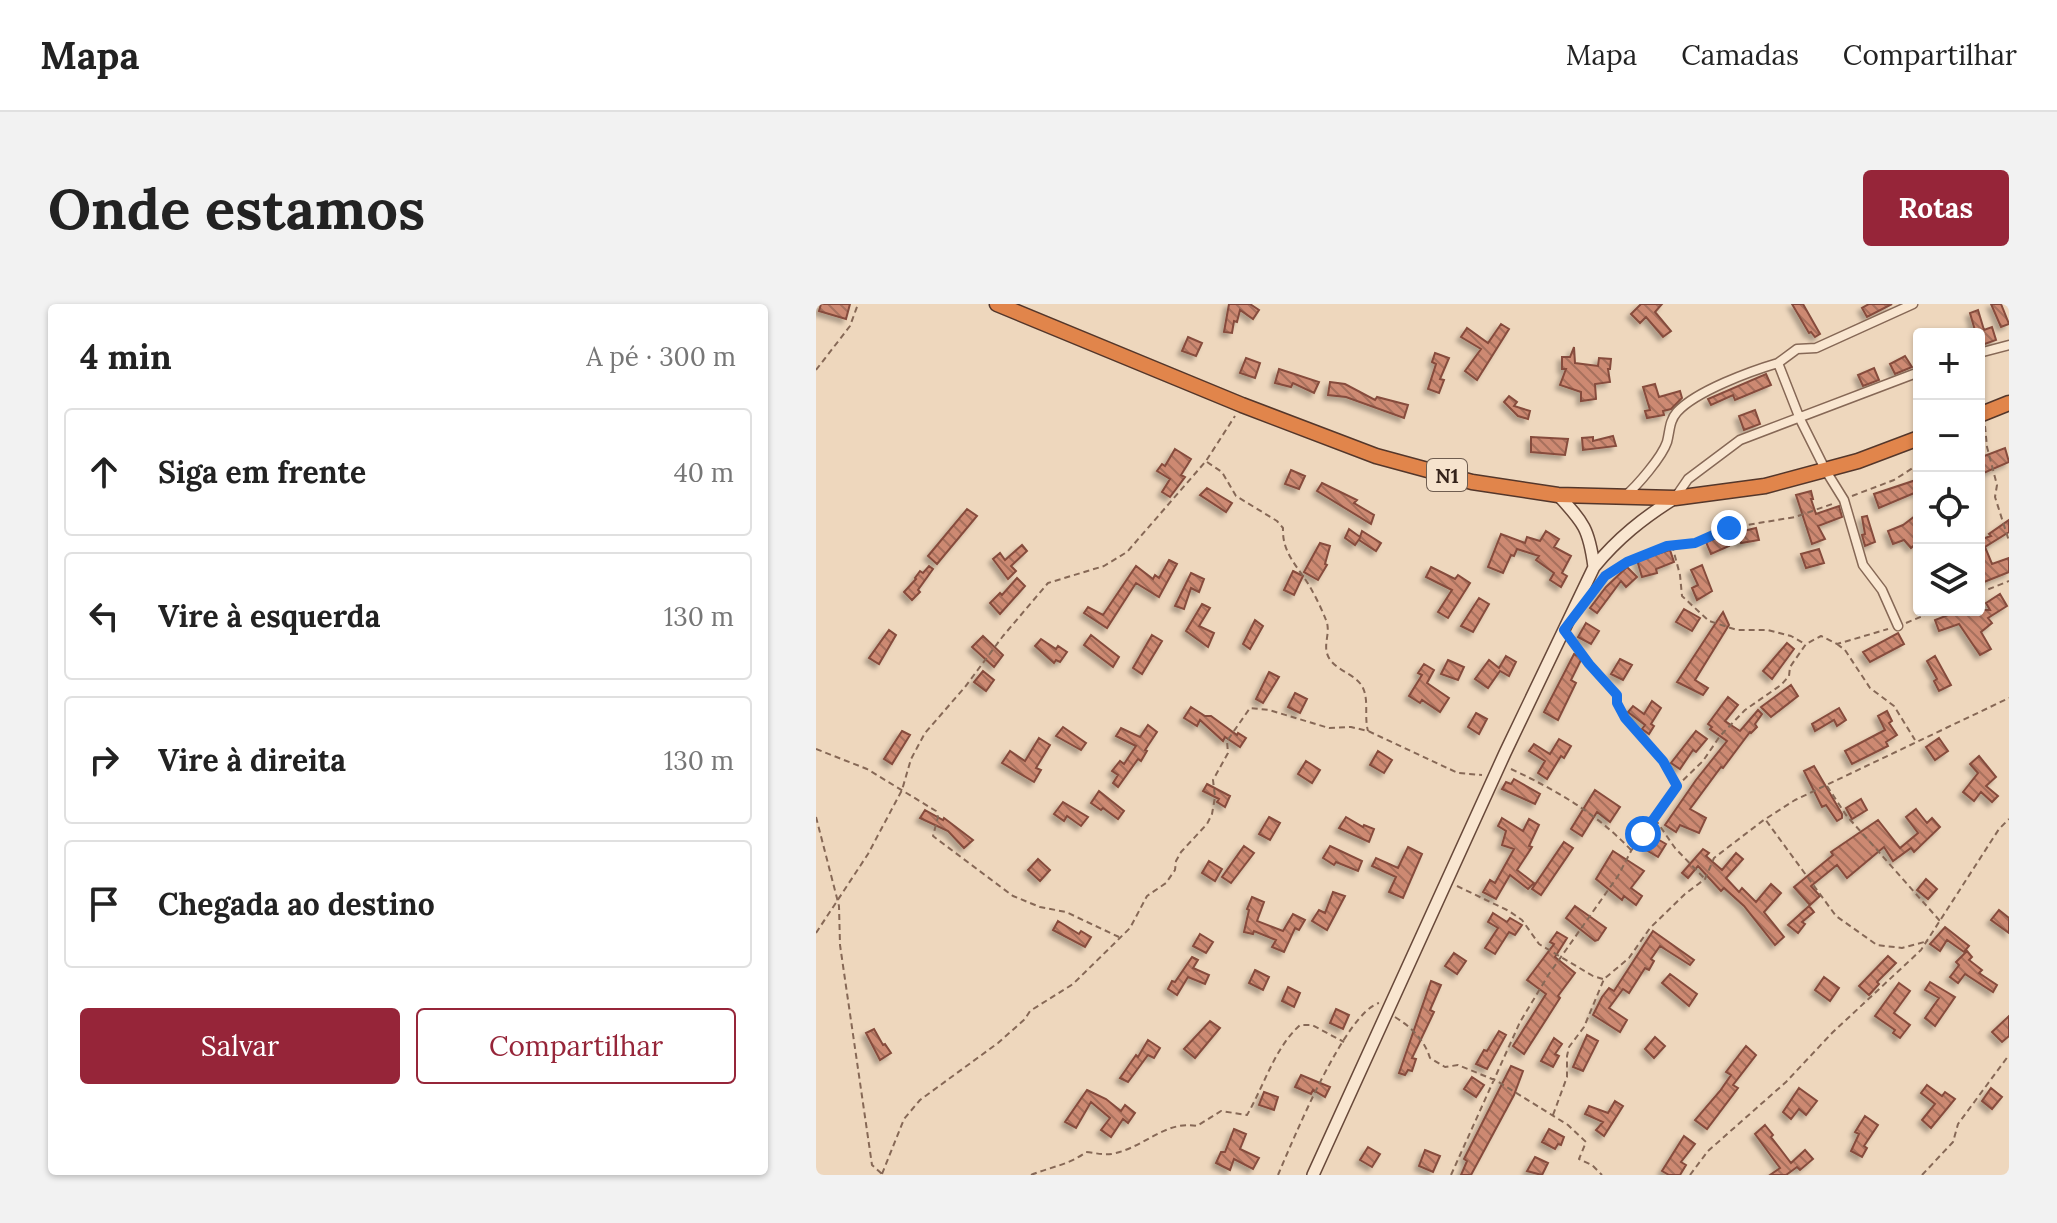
<!DOCTYPE html>
<html lang="pt">
<head>
<meta charset="utf-8">
<style>
  :root { --surface:#fff; --page:#f2f2f2; --text:#222; --muted:#767676; --line:#e0e0e0; --accent:#962539 }
  body { margin:0; font-family:Lora,serif; background:var(--page); color:var(--text) }
  .controls { position:absolute; right:24px; top:24px; display:grid; overflow:hidden; border-radius:8px; box-shadow:0 2px 6px #0004 }
  .controls button { width:72px; height:72px; display:grid; place-items:center; padding:0; border:0; border-bottom:2px solid var(--line); background:var(--surface); color:var(--text); font:40px sans-serif }
  .stop { position:absolute; width:24px; height:24px; margin:-18px; border:6px solid #1a73e8; border-radius:50%; background:#fff }
  .stop.end { background:#1a73e8; border-color:#fff; box-shadow:0 2px 8px #0008 }
  .list { margin:0; padding:0; list-style:none }
  h2 { display:flex; justify-content:space-between; align-items:center; height:104px; margin:0; padding:0 32px; font-size:34px }
  h2 small { font-size:26px; font-weight:400; color:var(--muted) }
  .list li { display:grid; grid-template-columns:52px 1fr auto; gap:24px; align-items:center; box-sizing:border-box; height:128px; margin:0 16px 16px; padding:0 16px; border:2px solid var(--line); border-radius:8px }
  .list b { display:block; font-size:30px; white-space:nowrap }
  .list em { font-size:26px; font-style:normal; color:var(--muted) }
  .actions { display:flex; gap:16px; padding:24px 32px }
  .actions a { flex:1; padding:18px 0; border:2px solid var(--accent); border-radius:8px; text-align:center; font-size:28px; color:var(--accent) }
  .actions .main { background:var(--accent); color:#fff }
  .icon { flex:none; width:44px; height:44px; fill:none; stroke:currentColor; stroke-width:2; stroke-linecap:round; stroke-linejoin:round }
  .map { position:relative; flex:none; width:1193px; height:871px; overflow:hidden; border-radius:8px }
  header { display:flex; align-items:center; gap:48px; box-sizing:border-box; height:112px; padding:0 40px; background:var(--surface); border-bottom:2px solid var(--line) }
  header strong { font-size:38px }
  nav { display:flex; gap:44px; margin-inline-start:auto; font-size:28px }
  .intro { display:flex; align-items:center; justify-content:space-between; box-sizing:border-box; height:192px; padding:0 48px }
  h1 { margin:0; font-size:56px }
  .button { padding:20px 36px; border-radius:8px; background:var(--accent); color:#fff; font-size:28px; font-weight:700 }
  main { display:flex; gap:48px; padding:0 48px }
  aside { flex:1; background:var(--surface); border-radius:8px; box-shadow:0 2px 6px #0004 }
  .map>svg:first-child { display:block }
  .building { fill:url(#building-back-hatch); stroke:#864c3c; stroke-width:2; filter:url(#shadow) }
  .lines { fill:none; stroke-linecap:round; stroke-linejoin:round }
  .street-casing { stroke:#866856; stroke-width:11 }
  .secondary-casing { stroke:#68493a; stroke-width:14 }
  .highway-casing { stroke:#54372b; stroke-width:17 }
  .path { stroke:#866856; stroke-width:2; stroke-dasharray:6 4; stroke-linecap:butt }
  .street { stroke:#f9e6d0; stroke-width:8 }
  .secondary { stroke:#f9e6d0; stroke-width:11 }
  .highway { stroke:#e1854b; stroke-width:14 }
  .route { stroke:#1a73e8; stroke-width:10 }
  .labels { text-anchor:middle; dominant-baseline:central; stroke-width:6; stroke-linejoin:round; paint-order:stroke }
  .shield { fill:#f6e3cd; stroke:#6f5d50; stroke-width:2 }
  .shield-label { font-size:20px; font-weight:bold; fill:#35231b }
</style>
</head>
<body>
<header>
<strong>Mapa</strong>
<nav><a>Mapa</a><a>Camadas</a><a>Compartilhar</a></nav>
</header>
<div class="intro"><h1>Onde estamos</h1><a class="button">Rotas</a></div>
<main>
<aside>
<h2>4 min<small>A pé · 300 m</small></h2>
<ul class="list">
<li><svg class="icon" aria-label="ahead" viewBox="0 0 24 24"><path d="M12 20V5M6 11l6-6 6 6"/></svg><div><b>Siga em frente</b></div><em>40 m</em></li>
<li><svg class="icon" aria-label="left" viewBox="0 0 24 24"><path d="M17 20v-9H6M10 6l-5 5 5 5"/></svg><div><b>Vire à esquerda</b></div><em>130 m</em></li>
<li><svg class="icon" aria-label="right" viewBox="0 0 24 24"><path d="M7 20v-9h11M14 6l5 5-5 5"/></svg><div><b>Vire à direita</b></div><em>130 m</em></li>
<li><svg class="icon" aria-label="arrive" viewBox="0 0 24 24"><path d="M6 21V4h12l-3 4 3 4H6"/></svg><div><b>Chegada ao destino</b></div></li>
</ul>
<div class="actions"><a class="main">Salvar</a><a>Compartilhar</a></div>
</aside>
<div class="map">
<svg width="1193" height="871" viewBox="0 0 1193 871">
  <defs>
    <pattern id="building-back-hatch" width="6" height="6" patternUnits="userSpaceOnUse" patternTransform="scale(2)"><rect width="6" height="6" fill="#cd8972"/><path d="M-1 5l2 2M0 0l6 6M5-1l2 2" fill="none" stroke="#a7705d"/></pattern>
    <filter id="shadow"><feDropShadow dx="-4" dy="4" stdDeviation="2" flood-color="#0004"/></filter>
  </defs>
  <rect width="100%" height="100%" fill="#eed7bd"/>
  <path class="building" d="M5,0H34L30,15L3,7Z
    M413,0H434L443,6L437,15L424,6L421,18L418,17L416,29L408,28Z
    M825,0H846L839,8L855,27L847,33L830,13L824,19L815,10Z
    M976,0H987L1004,30L999,33L995,28L993,29Z
    M1053,0H1076L1051,13L1046,4Z
    M1175,0H1185L1193,20L1185,23Z
    M1162,6L1168,26L1176,23L1180,36L1163,42V30H1160L1154,9Z
    M685,20L693,25L661,76L649,67L665,45L645,33L651,24L672,39Z
    M372,33L386,39L380,52L366,47Z
    M758,43L759,59L782,62L783,54L795,55L794,65H792L794,78L779,80L780,95L765,97V88L744,81L750,65H746V53H754Z
    M619,49L633,54L624,75L628,76L623,89L612,85L620,60L616,58Z
    M1089,52L1096,63L1079,70L1074,60Z
    M430,54L444,59L439,74L424,69Z
    M1058,64L1063,76L1047,82L1042,71Z
    M463,65L503,78L498,89L477,79L475,83L459,79Z
    M950,70L955,81L919,96L917,91L895,101L892,95Z
    M514,78L529,80L559,96L561,93L592,101L588,114L530,93L512,91Z
    M839,80L843,93L864,87L866,94L855,105L847,107L848,111L831,114L829,107L834,106L827,83Z
    M693,92L701,98L698,102L714,107L712,115L702,112L688,98Z
    M939,106L944,120L928,126L923,112Z
    M797,132L800,142L767,146L766,134L777,133V137Z
    M715,133L752,135L749,151L715,148Z
    M1189,144L1193,158L1163,171V154Z
    M359,145L375,155L365,171L369,173L354,193L346,188L354,175L341,167L346,160L349,162Z
    M475,166L489,172L483,185L469,180Z
    M1103,175V187L1063,204L1058,190Z
    M506,179L541,196L538,199L558,211L555,220L501,187Z
    M391,184L416,199L410,208L384,191Z
    M995,187L997,195H995L1000,210L1023,202L1026,213L1002,222L1009,235L996,240L980,191Z
    M151,205L161,212L121,260L112,252Z
    M1103,209V237L1095,244L1088,236L1077,240L1072,227L1087,221Z
    M1051,212L1059,238L1049,242L1046,231L1049,230L1046,213Z
    M1193,216V228L1169,243L1176,260L1193,254V268L1163,280V229L1166,235L1175,232L1173,230Z
    M940,224L943,236L925,239L923,228Z
    M533,225L544,233L546,227L565,239L560,247L543,236L544,234L539,241L529,234Z
    M730,227L743,235L738,243L755,252L746,269L751,272L745,283L734,276L738,269L720,256L723,252L701,245L698,252L695,251L687,269L672,263L685,230L709,239L711,233L724,237Z
    M909,231L913,242L895,250L890,238Z
    M504,239L514,242L509,260L511,261L502,276L488,268Z
    M206,241L211,247L195,262L200,267L192,275L177,255L184,249L189,256Z
    M1003,245L1008,259L990,264L985,250Z
    M854,246L858,258L840,265L841,269L826,273L821,256Z
    M353,256L361,260L343,293L320,279L291,324L268,309L272,303L287,311L320,262L337,275L339,271L343,274Z
    M886,261L896,287L881,296L876,284L882,281L875,266Z
    M113,262L117,265L102,286L104,288L96,296L88,288L100,275L99,274L104,267L107,269Z
    M615,263L639,275L642,271L654,279L632,314L622,308L636,286L610,273Z
    M811,263L821,273L810,283L805,277L781,309L774,304L790,283Z
    M477,267L487,272L478,291L468,286Z
    M375,269L388,275L383,288L375,284L368,305L359,302Z
    M201,274L209,282L184,310L174,299L184,289L186,291Z
    M1184,290L1191,302L1172,314L1176,319L1165,328L1175,345L1164,351L1143,320L1123,327L1119,316L1145,306H1174L1170,299Z
    M663,294L673,300L657,328L645,322Z
    M386,300L394,304L383,322L398,329L392,343L370,327Z
    M868,305L884,314L876,327L860,318Z
    M907,308L913,321L879,376L892,384L887,391L861,378Z
    M439,316L447,322L434,345L427,340Z
    M770,319L783,327L775,340L762,333Z
    M73,326L80,331L63,360L53,354Z
    M1082,329L1088,340L1054,358L1047,348Z
    M275,331L303,353L297,363L268,341Z
    M336,331L346,337L326,370L317,364Z
    M167,332L187,351L178,363L156,343Z
    M225,335L240,345L242,342L251,348L244,358L240,356L238,359L219,342Z
    M971,339L978,345L956,375L947,367Z
    M758,350L766,354L755,376L760,379L742,416L728,408Z
    M690,352L700,358L693,372L684,367L672,384L659,375L673,356L683,364Z
    M1119,352L1135,381L1123,387L1118,377L1121,375L1111,357Z
    M804,355L816,361L807,376L795,370Z
    M632,356L648,363L642,376L625,370Z
    M608,360L618,366L611,379L633,394L624,408L606,396L604,399L593,392L606,371L602,369Z
    M167,367L178,376L170,387L158,378Z
    M453,368L463,373L447,399L440,395Z
    M975,381L982,392L955,413L945,403Z
    M479,389L491,395L484,409L472,403Z
    M912,393L922,401L909,417L924,427L942,406L946,410L939,420L941,423L935,429L934,428L907,464L905,463L874,505L890,514L883,529L864,521L860,528L849,521L880,476L911,437L894,425L896,423L892,420Z
    M836,397L845,404L835,420L838,422L833,430L826,425L829,421L812,408L817,402L828,410Z
    M375,403L389,412H395L421,431L422,429L430,434L424,443L409,433L407,437L384,416L381,422L368,414Z
    M1023,404L1030,416L1021,422L1018,416L999,427L996,420Z
    M1071,407L1076,417L1073,419L1081,431L1070,438L1072,442L1036,460L1029,447L1069,426L1062,412Z
    M660,409L671,415L663,430L652,423Z
    M332,421L341,428L329,446L331,447L325,457L322,455L302,483L297,479L302,471L296,467L304,457L308,460L320,442L300,432L305,424L324,433Z
    M247,423L270,439L265,446L240,432Z
    M86,427L94,431L76,460L68,455Z
    M880,427L891,435L880,448L877,446L864,465L855,459Z
    M223,434L234,441L220,464L225,466L218,478L186,459L194,447L209,457Z
    M1123,434L1132,447L1119,456L1110,443Z
    M743,435L755,442L748,454L745,452L731,475L722,469L729,457L713,447L718,440L734,450Z
    M562,447L576,456L568,469L554,461Z
    M1163,452L1180,473L1170,482L1182,492L1176,498L1165,488L1158,497L1147,488L1162,469L1154,460Z
    M490,457L504,466L496,479L482,470Z
    M998,462L1026,510V514L1021,517L1010,501L1006,503L988,467Z
    M698,475L724,490L719,500L686,485L690,478L695,480Z
    M391,480L414,492L409,503L401,498L403,495L387,487Z
    M779,486L804,503L794,518L781,508L766,532L755,525Z
    M283,487L308,507L302,515L287,504L285,506L275,499Z
    M1045,495L1051,506L1036,515L1030,504Z
    M247,498L272,513L265,522L251,512L248,517L238,510Z
    M1100,505L1111,519L1116,514L1124,523L1098,548L1095,544L1077,557L1068,543L1031,574L1021,561L995,582L1004,592L994,601L978,583L1017,551L1015,548L1062,516L1084,544L1102,529L1090,513Z
    M109,506L127,516L128,514L157,536L148,544L132,527L104,514Z
    M453,513L464,519L454,536L443,530Z
    M530,513L547,523L548,521L558,525L553,538L523,524Z
    M686,514L707,527L713,515L723,521L713,542L716,543L701,566L718,579L712,585L694,571L680,595L667,588L674,576L679,579L698,545L686,541L690,527L682,522Z
    M838,533L850,540L842,553L830,546Z
    M748,538L757,544L725,591L716,585Z
    M428,542L438,549L415,579L406,573Z
    M514,542L546,557L542,567L520,558L518,561L507,554Z
    M592,543L606,550L587,594L573,588L580,573L556,562L560,554L582,564Z
    M887,545L893,549L890,552L906,566L920,549L927,555L910,574L923,588L926,584L940,598L955,580L965,589L948,608L968,633L959,641L928,602L908,584L905,587L882,562L872,574L866,569Z
    M797,547L828,567L815,584L826,592L820,601L808,592L806,596L780,575Z
    M222,555L234,566L224,577L212,566Z
    M393,557L406,565L399,577L386,569Z
    M1110,575L1121,585L1112,595L1101,586Z
    M517,588L529,592L511,626L496,617L503,606L509,609Z
    M436,593L448,598L441,617L467,627L477,610L489,616L483,626L479,624L468,648L456,643L460,636L438,627L437,630L428,628L433,606L431,605Z
    M759,602L790,624L782,636L779,637L750,614Z
    M993,602L998,608L986,618L989,620L982,629L972,621Z
    M1183,606L1193,614V629L1175,616Z
    M677,609L691,618L694,614L706,621L699,631L693,628L679,650L669,644L682,624L672,618Z
    M242,617L263,630L265,627L275,633L269,643L237,626Z
    M1129,623L1153,642L1148,648L1131,636L1124,647L1114,640Z
    M837,627L878,656L874,661L844,642L835,655L838,657L833,666L829,664L813,689L807,685L793,704L811,716L804,728L777,711L786,693L793,684L798,687Z
    M741,628L751,634L739,653L759,669L742,692L744,694L708,750L697,742L730,690L711,676L738,640L734,638Z
    M384,630L397,638L390,649L377,642Z
    M1151,647L1156,653L1153,656L1166,666L1163,669L1181,681L1177,688L1149,670L1142,679L1134,673L1143,661L1140,658Z
    M638,649L650,657L641,670L629,662Z
    M1072,652L1080,659L1061,678L1063,680L1053,691L1043,682Z
    M376,653L382,656L377,664L393,671L389,680L372,673L361,691L352,685L356,677L359,678Z
    M439,666L453,673L447,686L433,679Z
    M854,670L881,690L873,702L846,679Z
    M1008,673L1023,684L1014,697L999,686Z
    M615,677L625,681L614,706L618,708L596,754L600,755L596,767L592,766L589,771L583,769Z
    M1114,678L1139,693L1119,722L1109,714L1123,694L1109,686Z
    M1083,679L1094,687L1078,709L1094,721L1084,734L1077,729L1079,726L1059,712Z
    M472,683L484,689L478,703L466,697Z
    M520,705L533,711L527,725L514,719Z
    M1193,712V732L1186,738L1176,728Z
    M394,717L404,724L379,754L368,745Z
    M58,725L67,741L69,740L75,749L64,756L50,729Z
    M683,727L690,731L671,765L660,760L668,746L671,747Z
    M771,731L782,737L767,767L757,763Z
    M839,733L849,742L838,754L829,745Z
    M738,734L746,740L739,750L743,752L737,763L725,757Z
    M332,736L344,744L338,754L332,751L312,778L304,774L320,751L322,753Z
    M930,742L940,751L917,781L922,784L891,825L879,816L904,787L915,771L910,768Z
    M695,762L707,767L698,791L655,871H645L651,857L648,855Z
    M485,771L514,783L509,793L497,786L495,790L479,783Z
    M656,773L668,781L660,793L648,785Z
    M1111,781L1126,792L1129,788L1139,795L1115,824L1106,816L1119,800L1105,789Z
    M983,784L1001,797L990,811L983,805L975,815L967,808Z
    M1175,784L1186,793L1176,805L1166,797Z
    M271,786L290,795L305,807L309,801L319,809L312,819L307,815L295,833L285,826L294,814L275,798L260,824L249,818Z
    M448,788L462,793L458,806L443,801Z
    M799,797L807,802L788,832L780,826L787,818L769,810L773,802L792,809Z
    M1049,812L1062,821L1048,842L1051,844L1046,853L1035,847L1043,830L1039,828Z
    M949,821L957,831L955,833L975,859L989,846L997,855L984,866L981,863L970,871H954L964,864L939,830Z
    M418,825L430,830L424,845L443,854L437,865L418,855L414,866L400,859L405,848H409Z
    M733,825L748,833L745,841L742,840L739,845L726,838Z
    M868,832L879,840L865,858L870,861L864,871H853L846,867Z
    M552,843L564,850L556,863L544,856Z
    M609,846L624,852L617,868L603,862Z
    M719,853L732,859L726,871L711,867Z"/>
  <g class="lines">
    <defs>
      <path id="street" d="M1163,49L1193,41
        M809,192C821,182 846,153 851,138C854,127 853,117 861,108C880,87 935,67 962,59
        M859,194L872,175L924,136L1103,68
        M1082,322L1066,286L1047,261L1028,196L1010,167L984,115L962,59L981,45L1000,44L1097,0"/>
      <path id="secondary" d="M742,191C768,219 773,225 778,263
        M497,871L689,449L778,263C802,234 827,214 859,194"/>
      <path id="highway" d="M181,0L426,101L560,152L656,178L742,191L859,194L949,182L1042,157L1103,134
        M1163,111L1193,99"/>
    </defs>
    <use href="#street" class="street-casing"/>
    <use href="#secondary" class="secondary-casing"/>
    <use href="#highway" class="highway-casing"/>
    <path class="path" d="M0,66L34,22L42,0
      M1169,122L1171,143L1181,181L1179,193L1193,237
      M391,158L406,168L420,192L461,217L467,224C466,250 482,262 494,283C500,293 506,306 510,316C516,330 504,343 515,357C524,368 541,371 547,384C553,397 548,413 552,427
      M1036,192L1078,176L1103,160
      M856,241L864,271L866,292L893,317L921,326H952L975,332L989,340
      M785,276L811,258L851,242L879,239L913,224L979,213L1019,199
      M1163,289L1193,277
      M1090,319L1121,306
      M755,336L773,360L801,391C802,419 833,438 847,459C852,466 856,474 860,481
      M1021,340L1029,346L1054,384L1078,402L1099,436
      M0,445L51,465L120,507L122,513L117,532L197,592L224,603L250,608L303,633
      M695,465C740,486 780,509 815,546
      M1011,482L1030,511L1124,617
      M0,513L23,602L24,641L56,861L66,870
      M951,514L979,496L1193,394
      M839,515L859,544L888,574
      M641,582L693,607L706,616L723,640L777,672L787,675
      M0,629L52,550L86,486L95,455L109,429L149,383L187,332L232,279L288,262L311,248L390,157L419,112
      M579,713C595,723 608,735 614,754L629,763L642,761L681,777L752,821L770,838L763,855L776,861L786,871
      M737,811L751,773V752L753,743L768,723L788,675L813,654L834,624L869,590L889,575L898,554L949,515L1020,612L1061,641L1086,644L1112,637
      M66,870L88,815L104,796L182,739L209,715L214,707L257,680L314,624L331,592L350,579L359,566L360,557L365,548L391,520L396,510L399,493L397,476L412,449L411,437L434,404L453,406L513,424L535,423L552,427L642,469L666,471
      M215,871C234,863 253,861 270,848C281,849 289,852 300,849C329,842 351,816 381,822L405,807L431,811C449,780 458,745 484,721H496L528,738
      M462,871C477,836 529,709 563,699
      M635,871L704,718L733,670L802,572L815,547L861,482L887,457L904,432L929,406L965,381L973,372L974,363L990,340L1005,332L1021,340L1072,325
      M874,871L892,847L970,778L1016,729L1105,646L1183,525L1193,515
      M1106,871L1137,838L1142,820L1193,751"/>
    <use href="#street" class="street"/>
    <use href="#secondary" class="secondary"/>
    <use href="#highway" class="highway"/>
  </g>
  <g class="lines">
    <path class="route" d="M827,530L861,482L847,457L809,414L801,399V391L773,360L748,326L789,272L811,258L851,242L879,239L913,224"/>
  </g>
  <g class="labels">
    <rect class="shield" x="611" y="155" width="40" height="32" rx="6"/>
    <g class="shield-label">
      <text x="631" y="171">N1</text>
    </g>
  </g>
</svg>
<div class="controls">
<button>+</button>
<button>−</button>
<button><svg class="icon" aria-label="locate" viewBox="0 0 24 24"><circle cx="12" cy="12" r="6"/><path d="M12 2v4M12 18v4M2 12h4M18 12h4"/></svg></button>
<button><svg class="icon" aria-label="layers" viewBox="0 0 24 24"><path d="M12 4l9 5-9 5-9-5zM3 14l9 5 9-5"/></svg></button>
</div>
<div class="stop" style="left:827px;top:530px"></div>
<div class="stop end" style="left:913px;top:224px"></div>
</div>
</main>
</body>
</html>
